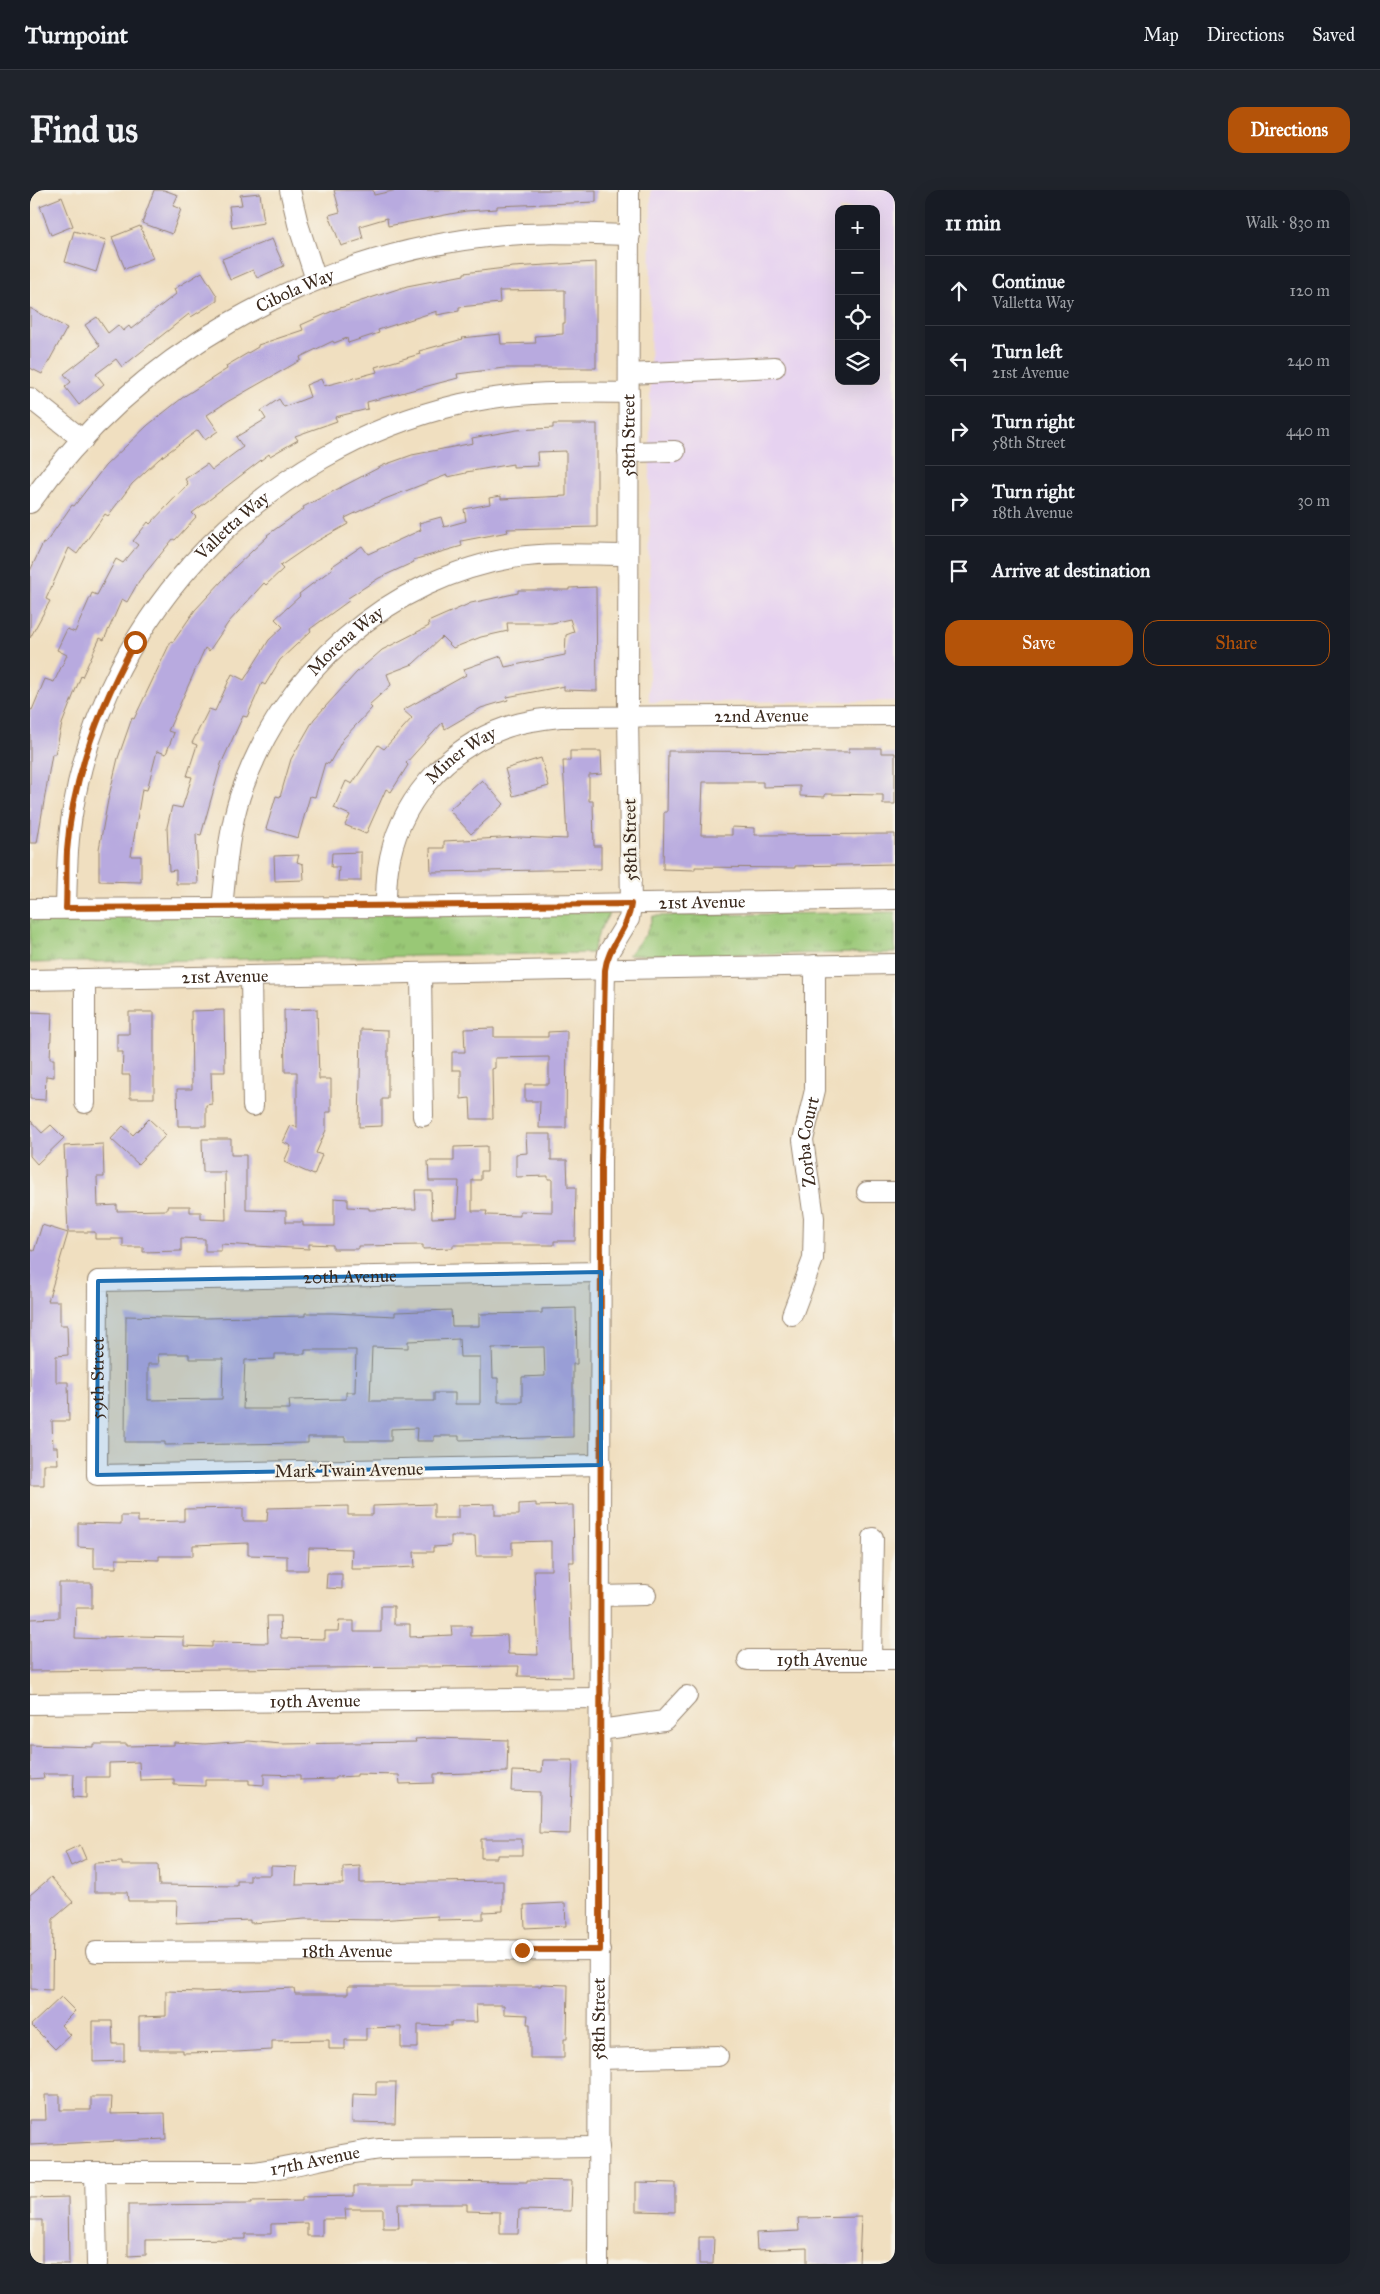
<!DOCTYPE html>
<html lang="en">
<head>
<meta charset="utf-8">
<style>
  :root { --surface:#171b24; --page:#20242c; --text:#f1f3f6; --muted:#9ea1a6; --line:#363941; --accent:#b45309 }
  body { margin:0; font-family:"IM FELL Great Primer",serif; background:var(--page); color:var(--text) }
  .controls { position:absolute; right:15px; top:15px; display:grid; overflow:hidden; border-radius:10px; box-shadow:0 5px 20px #0002 }
  .controls button { width:45px; height:45px; display:grid; place-items:center; padding:0; border:0; border-bottom:1px solid var(--line); background:var(--surface); color:var(--text); font:25px sans-serif }
  .stop { position:absolute; width:15px; height:15px; margin:-11px; border:4px solid #b45309; border-radius:50%; background:#fff }
  .stop.end { background:#b45309; border-color:#fff; box-shadow:0 1px 5px #0008 }
  .list { margin:0; padding:0; list-style:none }
  h2 { display:flex; justify-content:space-between; align-items:center; height:65px; margin:0; padding:0 20px; font-size:21px }
  h2 small { font-size:16px; font-weight:400; color:var(--muted) }
  .list li { display:grid; grid-template-columns:32px 1fr auto; gap:15px; align-items:center; box-sizing:border-box; height:70px; padding:0 20px; border-top:1px solid var(--line) }
  .list b { display:block; font-size:19px; white-space:nowrap }
  .list p { margin:0; font-size:16px; white-space:nowrap; color:var(--muted) }
  .list em { font-size:16px; font-style:normal; color:var(--muted) }
  .actions { display:flex; gap:10px; padding:15px 20px }
  .actions a { flex:1; padding:11px 0; border:1px solid var(--accent); border-radius:15px; text-align:center; font-size:18px; color:var(--accent) }
  .actions .main { background:var(--accent); color:#fff }
  .icon { flex:none; width:28px; height:28px; fill:none; stroke:currentColor; stroke-width:2; stroke-linecap:round; stroke-linejoin:round }
  .map { position:relative; flex:none; width:865px; height:2074px; overflow:hidden; border-radius:15px }
  header { display:flex; align-items:center; gap:30px; box-sizing:border-box; height:70px; padding:0 25px; background:var(--surface); border-bottom:1px solid var(--line) }
  header strong { font-size:24px }
  nav { display:flex; gap:28px; margin-inline-start:auto; font-size:18px }
  .intro { display:flex; align-items:center; justify-content:space-between; box-sizing:border-box; height:120px; padding:0 30px }
  h1 { margin:0; font-size:35px }
  .button { padding:12px 22px; border-radius:15px; background:var(--accent); color:#fff; font-size:18px; font-weight:700 }
  main { display:flex; gap:30px; padding:0 30px }
  aside { flex:1; background:var(--surface); border-radius:15px; box-shadow:0 5px 20px #0002 }
  .map>svg:first-child { display:block }
  .built { fill:#e6d2f0; fill-rule:evenodd }
  .grass { fill:url(#grass-tufts); stroke:#6a794a }
  .building { fill:#b8aadf; fill-rule:evenodd }
  .lines { fill:none; stroke-linecap:round; stroke-linejoin:round }
  .minor-casing { stroke:#96846f; stroke-width:22 }
  .minor { stroke:#fff; stroke-width:20 }
  .route { stroke:#b45309; stroke-width:6 }
  .marked { fill:#1f6fb2; fill-opacity:0.2; stroke:#1f6fb2; stroke-width:4; stroke-linejoin:round }
  .labels { text-anchor:middle; dominant-baseline:central; stroke-width:4.5; stroke-linejoin:round; paint-order:stroke }
  .street-label { font-size:18px; fill:#3b2a1e; stroke:#f7f3e8 }
</style>
</head>
<body>
<header>
<strong>Turnpoint</strong>
<nav><a>Map</a><a>Directions</a><a>Saved</a></nav>
</header>
<div class="intro"><h1>Find us</h1><a class="button">Directions</a></div>
<main>
<div class="map">
<svg width="865" height="2074" viewBox="0 0 865 2074">
  <defs>
    <pattern id="grass-tufts" width="24" height="20" patternUnits="userSpaceOnUse" patternTransform="scale(1.25)"><rect width="24" height="20" fill="#99c876"/><path d="M3 7l-1-3M5 7V3M7 7l1-3M15 17l-1-3M17 17v-4M19 17l1-3" fill="none" stroke="#7ea360"/></pattern>
  </defs>
  <rect width="100%" height="100%" fill="#f7f3e8"/>
  <filter id="ink" filterUnits="userSpaceOnUse"><feTurbulence type="fractalNoise" baseFrequency=".02" numOctaves="2"/><feDisplacementMap in="SourceGraphic" scale="10" xChannelSelector="R" yChannelSelector="G"/><feConvolveMatrix kernelMatrix="1 2 1 2 8 2 1 2 1" color-interpolation-filters="sRGB"/></filter>
  <filter id="wash" filterUnits="userSpaceOnUse"><feTurbulence type="fractalNoise" baseFrequency=".0096" numOctaves="4" result="noise"/><feDisplacementMap in="SourceGraphic" scale="20" xChannelSelector="R" yChannelSelector="G"/><feGaussianBlur stdDeviation="1.12" result="paint"/><feColorMatrix in="noise" values="0 0 0 0 0 0 0 0 0 0 0 0 0 0 0 0 0 1.4 0 .05"/><feComposite in="paint" operator="in"/></filter>
  <g filter="url(#wash)">
    <rect width="100%" height="100%" fill="#f0dfc0"/>
    <path class="built" d="M621,0H865V511L619,512ZM809,19H846V191H809Z"/>
    <path class="grass" d="M580,722L569,742L562,763L0,773V727Z
      M865,722V763L598,765L616,744L623,726Z"/>
    <g id="blocks">
      <path class="building" d="M124,0H134L148,5L143,16L151,19L142,44L112,33Z
        M304,0H343L344,5L367,0H566V12L467,16V19L436,21L358,36L357,28L330,36L333,49L311,56L299,25L310,22Z
        M230,3L234,33L202,38L199,16L212,15L210,5Z
        M32,7L43,36L21,45L10,16Z
        M110,36L123,68L95,79L82,47Z
        M44,41L76,50L66,82L35,72Z
        M242,49L254,76L227,88L223,80L200,90L192,69Z
        M566,72V178H474L427,184L428,188L337,212L338,219L305,227L307,231L265,246L268,250L240,266L239,264L162,323L166,327L145,350L143,349L109,391L97,412L92,409L74,450L70,448L52,487L51,486L32,534L25,564H22L7,653H0V519L2,520L15,489L24,492L37,465L27,460L37,439L45,442L62,403L67,405L86,369L93,373L108,355L103,351L118,332L120,334L158,294L155,289L177,274L182,280L213,257L206,247L236,229L231,221L249,209L254,217L280,207L276,195L291,189L294,196L347,182L345,177L390,164L389,161L433,149L432,148L470,144L471,154L506,153L505,146L533,144V133H535V100L469,101L470,113L429,117V121L407,125V121L348,140L349,143L318,153L317,148L304,153L303,151L270,167L271,170L197,212L177,225L188,241L175,250L168,240L129,269L102,294L78,326L75,324L47,364L39,358L16,409L20,411L0,448V381L13,353L15,354L42,315L44,316L75,276L118,235L156,205L197,179L196,176L228,157V155L273,140L271,135L307,119L377,96L434,85V83L483,77Z
        M172,82L187,106V111L161,127L159,124L92,177L86,169L66,184L74,194L49,215L35,197L41,192L34,184L70,156L55,135L67,127L78,143L88,135L93,141L99,136L101,139L146,104L144,99Z
        M0,118L37,138L12,184L0,178Z
        M523,234H567V337L477,339L478,342L431,351L432,356L383,370L384,372L349,388L318,408L320,410L280,439L281,441L250,470L235,495L232,493L217,527L213,526L191,574L171,645L166,644L168,694H146V680L139,681L137,637L142,616L152,618L162,587L157,586L167,555L162,553L179,519L185,521L202,484L214,490L239,450L253,437L245,429L270,406L269,404L302,379L301,377L332,356L338,364L391,340L389,333L411,327L414,337L436,331L434,319L460,314L459,308L471,306V309L536,306V261L507,262L508,276L483,277V274L436,282V283L418,287L417,285L355,309L315,328L318,334L282,354L250,376L253,379L236,395L234,393L198,433L179,461L175,458L138,541L144,543L136,564L127,561L117,600L112,599L101,666H111V692L69,691V659L78,610L88,568L102,528L104,529L141,451L143,452L165,420L206,376L238,346L237,345L274,319L273,317L354,275L382,265L443,253L442,248L487,240L523,238Z
        M566,397L567,501L534,500V496L477,507L478,510L451,518L415,539L412,533L376,573L378,575L361,602L356,599L336,644L315,635L320,625L304,618L316,591L322,594L348,555L354,559L382,528L373,520L436,485L434,479L471,466L475,477L535,465L536,445L544,442L540,429L522,433H477L478,441L451,447L423,458L412,447L383,474L357,484L361,495L339,515L342,518L313,549L299,574L295,573L285,607L280,606L268,648L236,639L246,606L250,607L261,569L284,529L327,482L352,460L399,436L398,432L441,413L488,403V400H539V398Z
        M819,558H851V563H865V614H853V605L795,604V607L770,606V596L733,597V592H673L671,645H702V637L725,638V645L865,644V674L765,676V678L665,677V680L633,679L634,622H637L638,561L819,562Z
        M540,561H571L572,584L559,585V611H563L564,656H571V679L401,682L400,658H414V651L490,647L537,649L533,571H540Z
        M511,568L519,596L483,606L475,579Z
        M452,590L474,614L441,644L419,620Z
        M331,662V691H308L309,677H301L302,663Z
        M269,665L267,672L273,674L274,690L245,691L244,666Z
        M287,819L289,889H301V922H296V940L286,963L292,965L284,985L254,972L261,956L253,952L261,935L267,938V882H255L254,820Z
        M194,820L195,882H181L182,914L176,915V936H148L147,899H162L161,821Z
        M0,822L22,823L20,869H24V887L16,886L15,910L0,909Z
        M99,822H124V908H100V885H92L93,862H87V844H99Z
        M464,838V847H518V842L537,841L536,938H509L510,911H495V894H519V867L465,868V878L462,879L463,929H441L440,908L431,909V880H422V862H435L434,839Z
        M331,839L358,840V909H352V936L329,937Z
        M119,929L136,945L108,974L81,949L93,936L103,945Z
        M0,930L12,943L21,935L34,948L7,974L0,966Z
        M496,944H521V970H537L538,997H546L545,1051H524V1055H423V1058L393,1059V1055L328,1056V1059H303V1055L279,1054V1059L191,1054V1061H175V1049L151,1048V1061L113,1062V1057H93V1049H65V1042H38L34,956L73,954L74,987H67L68,1016L87,1015V1021L137,1020V1016H160V1022H171V1029L196,1030L195,982H173L172,949H201V965H216V1020L256,1021V1032H273V1036H304V1008L318,1009V1017L339,1018V1020L386,1019L385,1000H401L402,1028L427,1027L429,991H399L398,971H424V957L457,956V981H451V990H442V1021H457L456,1025L490,1026V1021L522,1022V989H518V986L486,987V964L497,963Z
        M12,1035L38,1043L18,1111H30V1135H37L38,1165L26,1166V1192H38L39,1231H22L23,1257H27L28,1274H14V1295H0V1060L4,1061Z
        M546,1118L547,1174H543V1247L429,1250V1246H404V1251H386L387,1238L361,1239V1251H315V1247H278V1253L135,1255V1252H95L96,1126L176,1128L275,1126V1123H303L365,1126V1122L421,1120L422,1136H449V1124L512,1123V1119ZM429,1149L430,1167H450V1214H425V1203H404V1211H340L342,1157L378,1158V1151ZM514,1157L515,1186L492,1187V1212H468V1188H463L462,1158ZM275,1160H326L325,1202H316V1209L259,1210L260,1219H213L215,1170L245,1169V1164H275ZM128,1164H159V1169H193L192,1209L118,1210V1174H129Z
        M506,1313V1316L543,1315L544,1372H539L542,1487L488,1486L489,1476L0,1481V1429L29,1428V1393H62V1418H46L45,1448L74,1449V1447L106,1446L154,1447V1456L182,1457V1452L238,1453L237,1426H250L251,1448L295,1449V1441H308L309,1431H324V1442H351V1416H364V1434H380V1447L422,1445L421,1436H441V1446L477,1445L478,1464L508,1465L504,1380H521V1351L482,1352V1366H446L445,1346H421V1356L403,1357V1362H384L385,1377L341,1379H321L322,1359L279,1358L278,1380H257V1366L218,1365V1353L163,1355V1366H129V1370L86,1369V1378H64V1358L48,1357V1333L91,1334V1326H108V1332L154,1331V1319L213,1318V1331H237L238,1318L318,1316V1325H343V1316L404,1314V1328H428V1315L465,1314V1325H489V1314Z
        M297,1384H312V1399L296,1398Z
        M403,1548L478,1550L477,1582L404,1584V1593L370,1594L369,1585L327,1584V1586L306,1587V1589L270,1590V1585L234,1584V1595L219,1594V1590H175V1596L144,1595V1589L110,1590L109,1572L79,1573V1587H56V1608L43,1607L44,1584H13L14,1588L0,1589V1555L63,1557V1554H97V1556L144,1555V1552L175,1554L219,1551L251,1554L386,1552L385,1549Z
        M513,1570H543L540,1644L509,1643L510,1602L481,1601L482,1581L512,1582Z
        M451,1649H492V1665H467V1668H451Z
        M50,1655L56,1669L41,1676L35,1662Z
        M92,1672V1675H128L129,1695L207,1696V1691H220V1685H241V1676L267,1677L266,1695L313,1694V1677L330,1676V1693L473,1691V1721L453,1722V1729L408,1730V1726L348,1730L275,1729L238,1732L220,1733V1730L146,1733L147,1711H98L97,1702H64V1673Z
        M21,1687L43,1712L23,1729L22,1800L1,1799L0,1705Z
        M535,1713L536,1736L495,1738L494,1715Z
        M511,1794L538,1795L537,1849H534V1868H500V1834H497L498,1825L474,1824V1815H446L447,1832H421V1836L388,1835V1858H371V1837L336,1838V1850H315V1859H299V1850L242,1851V1860L206,1862L153,1863V1860H109V1827L136,1826V1801L171,1802L264,1798L265,1804H318V1796H511Z
        M31,1807L45,1821L31,1835L40,1845L25,1859L1,1835Z
        M63,1831H82L83,1854H94V1871L63,1872Z
        M346,1892H366L365,1933L322,1932L323,1904L346,1905Z
        M15,1905H30V1920H61V1907H82L81,1924L135,1923L136,1949L0,1955V1930H16Z
        M497,1990L542,1991L541,2021L489,2020L488,2044H470V2022L437,2021V2014H368L369,2038H353V2019H315L316,2029H292V2046H277V2033L241,2034V2044H215V2049L116,2050V2065L98,2066V2015L221,2014V2012L272,2011V2007L324,2006V1996H383V1991L497,1992Z
        M606,1992L645,1993V2022L606,2021Z
        M38,2007L39,2074H12V2030H0V2008Z
        M831,2027L829,2074H777V2058L727,2060L726,2043L769,2041L768,2028Z
        M669,2047H684L683,2074H669Z"/>
    </g>
  </g>
  <g filter="url(#ink)">
    <use href="#blocks" fill-opacity="0" stroke="#96846f" stroke-width="1"/>
    <g class="lines">
      <defs>
        <g id="minor">
          <path d="M260,0L268,34L286,90"/>
          <path d="M599,184L745,177"/>
          <path d="M0,208L53,250"/>
          <path d="M598,262L645,261"/>
          <path id="s1" d="M0,313C105,165 277,68 456,47C504,41 552,44 600,45"/>
          <path id="s2" d="M356,717C356,705 356,692 358,679C367,614 416,558 477,537C494,531 512,529 530,527L865,525"/>
          <path id="s3" d="M36,718C37,684 37,652 43,619C76,420 236,259 431,214C486,201 542,202 599,203"/>
          <path id="s4" d="M192,718C196,681 198,643 210,606C251,483 358,387 488,367C524,362 561,365 598,365"/>
          <path id="s5" d="M0,719L356,717L865,709"/>
          <path d="M391,783L393,926"/>
          <path d="M221,787L223,916"/>
          <path d="M55,789V913"/>
          <path id="s6" d="M0,790L865,774"/>
          <path d="M837,1002H865"/>
          <path id="s7" d="M762,1125L783,1069L784,1028L773,950L785,900V775"/>
          <path id="s8" d="M571,1275L67,1285L68,1091L571,1082"/>
          <path d="M570,1406L616,1405"/>
          <path id="s9" d="M718,1470H865"/>
          <path d="M841,1470L843,1348"/>
          <path id="s10" d="M0,1514L570,1508"/>
          <path d="M570,1540L634,1531L657,1506"/>
          <path id="s11" d="M66,1762L570,1760"/>
          <path d="M569,1869L688,1866"/>
          <path id="s12" d="M0,1982H225C267,1976 308,1964 350,1959L569,1957"/>
          <path d="M65,1982L67,2074"/>
          <path id="s13" d="M568,2074L571,971L575,780L578,763L599,729L601,715L598,526L599,0"/>
        </g>
      </defs>
      <use href="#minor" class="minor-casing"/>
      <use href="#minor" class="minor"/>
    </g>
  </g>
  <g class="lines" filter="url(#ink)">
    <path class="route" d="M105,452C70,516 42,587 37,661C36,680 37,699 36,718L601,714C599,739 578,755 575,780L571,971L570,1760H492"/>
  </g>
  <path class="marked" d="M571,1082V1275L67,1285L68,1091Z"/>
  <g class="labels">
    <g class="street-label">
      <text stroke="none"><textPath href="#s1" startOffset="344">Cibola Way</textPath></text>
      <text stroke="none"><textPath href="#s13" startOffset="1835">58th Street</textPath></text>
      <text stroke="none"><textPath href="#s3" startOffset="431">Valletta Way</textPath></text>
      <text stroke="none"><textPath href="#s4" startOffset="304">Morena Way</textPath></text>
      <text stroke="none"><textPath href="#s2" startOffset="488">22nd Avenue</textPath></text>
      <text stroke="none"><textPath href="#s2" startOffset="178">Miner Way</textPath></text>
      <text transform="translate(600 650) rotate(-91)">58th Street</text>
      <text stroke="none"><textPath href="#s5" startOffset="672">21st Avenue</textPath></text>
      <text stroke="none"><textPath href="#s6" startOffset="195">21st Avenue</textPath></text>
      <text stroke="none"><textPath href="#s7" startOffset="178">Zorba Court</textPath></text>
      <text stroke="none"><textPath href="#s8" startOffset="950">20th Avenue</textPath></text>
      <text stroke="none"><textPath href="#s8" startOffset="601">59th Street</textPath></text>
      <text transform="translate(319 1280) rotate(-1)">Mark Twain Avenue</text>
      <text stroke="none"><textPath href="#s9" startOffset="74">19th Avenue</textPath></text>
      <text stroke="none"><textPath href="#s10" startOffset="285">19th Avenue</textPath></text>
      <text stroke="none"><textPath href="#s11" startOffset="251">18th Avenue</textPath></text>
      <text stroke="none"><textPath href="#s13" startOffset="245">58th Street</textPath></text>
      <text stroke="none"><textPath href="#s12" startOffset="286">17th Avenue</textPath></text>
    </g>
  </g>
</svg>
<div class="controls">
<button>+</button>
<button>−</button>
<button><svg class="icon" aria-label="locate" viewBox="0 0 24 24"><circle cx="12" cy="12" r="6"/><path d="M12 2v4M12 18v4M2 12h4M18 12h4"/></svg></button>
<button><svg class="icon" aria-label="layers" viewBox="0 0 24 24"><path d="M12 4l9 5-9 5-9-5zM3 14l9 5 9-5"/></svg></button>
</div>
<div class="stop" style="left:105px;top:452px"></div>
<div class="stop end" style="left:492px;top:1760px"></div>
</div>
<aside>
<h2>11 min<small>Walk · 830 m</small></h2>
<ul class="list">
<li><svg class="icon" aria-label="ahead" viewBox="0 0 24 24"><path d="M12 20V5M6 11l6-6 6 6"/></svg><div><b>Continue</b><p>Valletta Way</p></div><em>120 m</em></li>
<li><svg class="icon" aria-label="left" viewBox="0 0 24 24"><path d="M17 20v-9H6M10 6l-5 5 5 5"/></svg><div><b>Turn left</b><p>21st Avenue</p></div><em>240 m</em></li>
<li><svg class="icon" aria-label="right" viewBox="0 0 24 24"><path d="M7 20v-9h11M14 6l5 5-5 5"/></svg><div><b>Turn right</b><p>58th Street</p></div><em>440 m</em></li>
<li><svg class="icon" aria-label="right" viewBox="0 0 24 24"><path d="M7 20v-9h11M14 6l5 5-5 5"/></svg><div><b>Turn right</b><p>18th Avenue</p></div><em>30 m</em></li>
<li><svg class="icon" aria-label="arrive" viewBox="0 0 24 24"><path d="M6 21V4h12l-3 4 3 4H6"/></svg><div><b>Arrive at destination</b></div></li>
</ul>
<div class="actions"><a class="main">Save</a><a>Share</a></div>
</aside>
</main>
</body>
</html>
